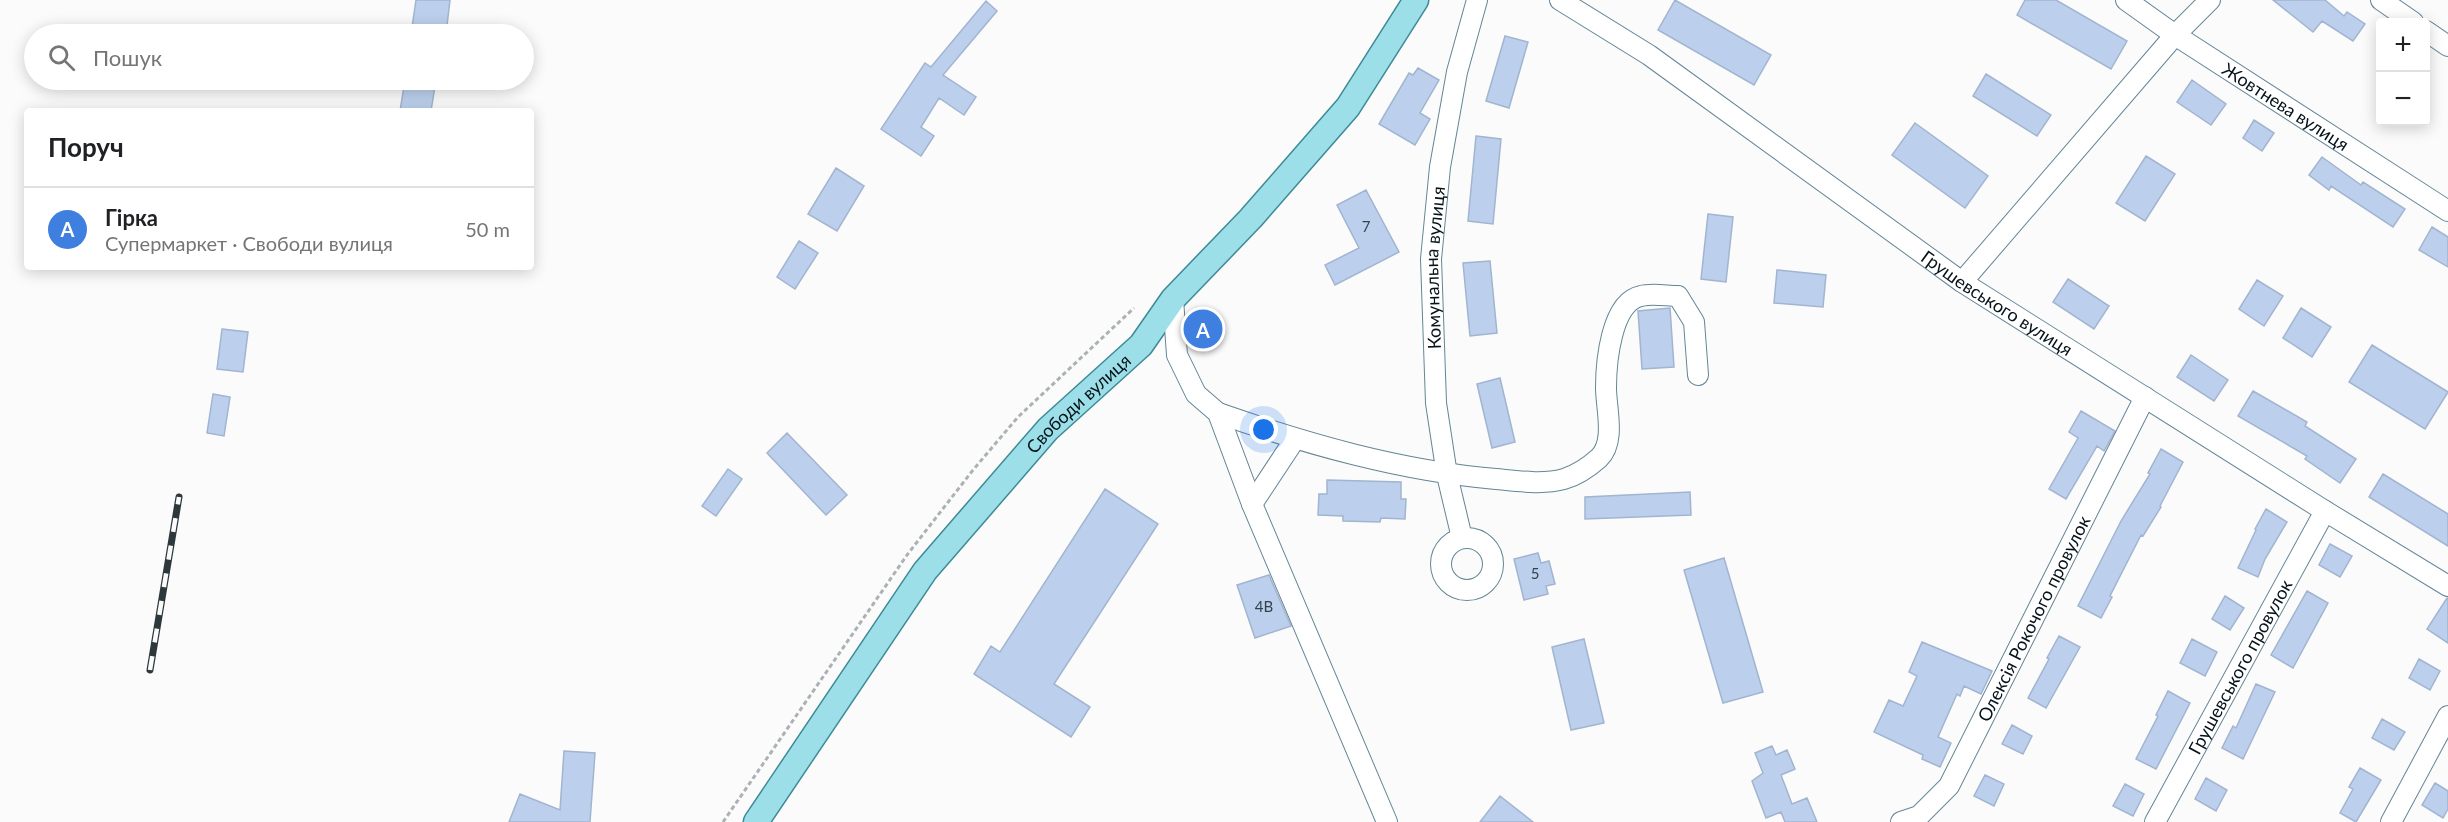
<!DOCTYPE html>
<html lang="uk">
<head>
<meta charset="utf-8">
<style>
  :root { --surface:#fff; --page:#f2f2f2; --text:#202124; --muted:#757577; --line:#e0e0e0; --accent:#db2777 }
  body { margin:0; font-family:Lato,sans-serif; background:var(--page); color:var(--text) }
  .controls { position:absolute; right:18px; top:18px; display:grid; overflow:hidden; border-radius:6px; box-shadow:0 3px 15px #0003 }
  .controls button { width:54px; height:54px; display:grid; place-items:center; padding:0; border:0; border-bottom:2px solid var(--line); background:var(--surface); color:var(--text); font:30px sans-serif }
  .you { position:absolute; left:1264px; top:430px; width:21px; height:21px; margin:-15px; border:4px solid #fff; border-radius:50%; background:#1a73e8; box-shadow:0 0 0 9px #1a73e833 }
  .badge { display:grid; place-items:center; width:39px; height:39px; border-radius:50%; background:var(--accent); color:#fff; font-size:20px; font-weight:700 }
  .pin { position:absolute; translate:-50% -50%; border:3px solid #fff; box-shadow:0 2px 6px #0006 }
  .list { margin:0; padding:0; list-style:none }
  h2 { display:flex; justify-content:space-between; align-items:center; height:78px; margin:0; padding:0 24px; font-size:26px }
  h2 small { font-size:20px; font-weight:400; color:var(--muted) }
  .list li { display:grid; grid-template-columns:39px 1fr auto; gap:18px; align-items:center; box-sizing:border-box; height:84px; padding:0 24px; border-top:2px solid var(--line) }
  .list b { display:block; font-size:22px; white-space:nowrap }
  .list p { margin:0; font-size:20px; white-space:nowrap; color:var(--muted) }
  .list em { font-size:20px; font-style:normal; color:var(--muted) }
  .icon { flex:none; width:33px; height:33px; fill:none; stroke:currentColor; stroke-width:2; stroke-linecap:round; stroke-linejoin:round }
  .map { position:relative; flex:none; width:2448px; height:822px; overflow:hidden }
  .search { position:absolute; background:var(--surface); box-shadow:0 3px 15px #0003; left:24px; top:24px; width:510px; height:66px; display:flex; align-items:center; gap:15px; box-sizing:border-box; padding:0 21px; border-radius:33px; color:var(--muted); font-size:22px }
  .panel { position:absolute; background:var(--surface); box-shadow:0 3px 15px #0003; left:24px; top:108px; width:510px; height:162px; border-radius:6px }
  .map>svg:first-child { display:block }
  .building { fill:#bcd0ed; stroke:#a1b4d0; stroke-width:1.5 }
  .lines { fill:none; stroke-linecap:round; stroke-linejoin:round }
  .minor-casing { stroke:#648596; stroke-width:22 }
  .major-casing { stroke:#3d8a96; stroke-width:27 }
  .path { stroke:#acb1b3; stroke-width:3; stroke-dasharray:4.5 3; stroke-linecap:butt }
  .minor { stroke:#fff; stroke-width:20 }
  .major { stroke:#9cdfe8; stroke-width:24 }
  .rail-casing { stroke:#2d383d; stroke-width:7 }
  .rail { stroke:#fbfbfb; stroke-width:4.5; stroke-dasharray:14; stroke-linecap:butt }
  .labels { text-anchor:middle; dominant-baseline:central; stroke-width:5; stroke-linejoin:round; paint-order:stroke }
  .number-label { font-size:15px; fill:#34424e }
  .street-label { font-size:18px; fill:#061319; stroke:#fbfbfb }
</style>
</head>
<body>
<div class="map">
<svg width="2448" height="822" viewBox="0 0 2448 822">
  <rect width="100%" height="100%" fill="#fbfbfb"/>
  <path class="building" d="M416,0H450L446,34H411Z
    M1675,0L1771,55L1754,85L1658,30Z
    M2025,0H2056L2127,41L2111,69L2017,15Z
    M2273,0H2325L2344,16L2347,12L2365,24L2353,41L2322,21L2313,32Z
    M986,1L997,11L943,75L976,97L964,115L939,98L921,127L934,136L921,156L881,129L925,63L931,67Z
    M1505,36L1528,42L1509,108L1486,101Z
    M1418,68L1439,80L1420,113L1430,119L1415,145L1379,124L1409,73L1413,75Z
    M1986,74L2051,115L2037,136L1973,96Z
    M405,80H436L431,111H400Z
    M2192,80L2226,104L2211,125L2177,102Z
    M2254,120L2274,133L2262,151L2243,138Z
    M1915,123L1988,176L1965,208L1892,155Z
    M1476,136L1501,139L1493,224L1468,221Z
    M2146,156L2175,174L2145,221L2116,203Z
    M2322,157L2361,185L2363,182L2405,209L2393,227L2331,186L2329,190L2309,175Z
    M836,168L864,186L837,231L808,214Z
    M1366,190L1399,252L1335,285L1325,265L1359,248L1337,205Z
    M1708,214L1733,217L1726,282L1701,279Z
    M2432,227L2448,237V267L2419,250Z
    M799,241L818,253L795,289L777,277Z
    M1490,261L1497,333L1470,336L1463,263Z
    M1777,270L1826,275L1823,307L1774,303Z
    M2068,279L2109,306L2094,329L2053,302Z
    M2257,280L2283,296L2264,326L2239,309Z
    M1670,308L1674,367L1642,369L1638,311Z
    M2301,308L2331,327L2312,357L2283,338Z
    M1193,316L1215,318L1212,347L1190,345Z
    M222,329L248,332L243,372L217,369Z
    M2372,345L2448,392L2425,429L2349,382Z
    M2191,355L2228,380L2214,401L2177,377Z
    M1500,378L1515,442L1492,448L1477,384Z
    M2253,391L2307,422L2305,426L2356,459L2340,483L2305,459L2307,456L2238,416Z
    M213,394L230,397L224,436L207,433Z
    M2081,411L2115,431L2104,451L2097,446L2066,499L2049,489L2078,438L2069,432Z
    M787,433L847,495L826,515L767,453Z
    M2161,449L2183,462L2160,506L2161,507L2143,536L2141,535L2110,596L2112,597L2101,618L2078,606L2121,521L2150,474L2148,473Z
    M728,469L742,479L716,516L702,506Z
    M2383,474L2448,514V546L2369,497Z
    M1327,480L1401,482V499H1406L1405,519L1381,518L1380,522L1343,521V516L1318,515L1319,494H1327Z
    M1105,489L1158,524L1054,684L1090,707L1071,737L974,674L991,646L1000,652Z
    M1690,492L1691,515L1585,519V497Z
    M2266,509L2287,522L2265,559L2258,577L2238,568L2256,530L2255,529Z
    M2330,544L2352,556L2340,577L2319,565Z
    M1538,553L1541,563L1549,561L1555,584L1546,586L1548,594L1524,600L1514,559Z
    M1724,558L1763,692L1723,703L1684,570Z
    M1269,575L1291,626L1255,638L1237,585Z
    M2307,591L2328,603L2293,668L2271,655Z
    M2225,596L2244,608L2230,630L2212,619Z
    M2447,598H2448V643L2427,629Z
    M2059,636L2080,647L2046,708L2028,698L2049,659L2047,658Z
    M1584,639L1604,723L1571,730L1552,647Z
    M2192,639L2217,652L2205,676L2180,663Z
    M1922,642L1992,671L1981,694L1964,686L1960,696L1957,694L1938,737L1951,743L1940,767L1922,759L1923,755L1874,732L1889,700L1903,706L1917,676L1909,672Z
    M2419,659L2440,671L2430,690L2409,678Z
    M2256,684L2275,692L2243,759L2222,748L2233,726L2236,728Z
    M2168,691L2190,703L2156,769L2136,759L2158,716L2156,715Z
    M2382,719L2405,732L2394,750L2372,738Z
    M2012,725L2032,736L2023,754L2002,744Z
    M1772,746L1776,755L1787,750L1795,769L1781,775L1792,804L1807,798L1817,822H1785L1781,812L1766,818L1752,781L1763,773L1755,753Z
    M564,751L595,753L590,822H509L520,794L560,810Z
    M2360,768L2381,780L2356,822L2340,813L2353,789L2349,787Z
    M1985,775L2004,784L1994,806L1974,796Z
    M2206,778L2227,790L2216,811L2195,799Z
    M2435,783L2448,791V809L2443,818L2422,805Z
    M2125,784L2144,794L2133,816L2113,806Z
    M1500,796L1533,822H1480Z"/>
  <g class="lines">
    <defs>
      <g id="minor">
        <path id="s1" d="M1560,0L1649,55L1962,282L2325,511L2448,586"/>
        <path id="s2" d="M2126,0L2175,35L2448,211"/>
        <path d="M2381,0L2413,22"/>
        <path d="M2426,31L2448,46"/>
        <path d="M1962,282L2175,35L2210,0"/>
        <path d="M1173,299L1177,355L1196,394L1218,413L1252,504L1387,822"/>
        <path d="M1218,413C1307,444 1401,471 1496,479C1517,481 1543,485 1564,479C1577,475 1589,467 1599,458C1616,442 1606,408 1606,388C1606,363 1611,302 1641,296C1652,293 1667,296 1678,296L1694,322L1698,375"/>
        <path d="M1252,504L1295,439"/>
        <path id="s3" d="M1462,538L1447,475L1436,403L1431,259L1440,167L1457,72L1477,0"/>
        <circle cx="1467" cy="564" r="26"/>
        <path id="s4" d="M1901,822L1919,816L1949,786L2145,397"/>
        <path id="s5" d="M2155,822L2325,511"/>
        <path d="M2391,822L2448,716"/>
      </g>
      <g id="major">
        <path id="s6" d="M756,822L925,571L1048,429L1141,345L1173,299L1251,218L1348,107L1416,0"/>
      </g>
    </defs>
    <use href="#minor" class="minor-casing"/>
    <use href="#major" class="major-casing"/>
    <path class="path" d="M723,822L907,555L973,470L1018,417L1134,308"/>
    <use href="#minor" class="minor"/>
    <use href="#major" class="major"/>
    <defs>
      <path id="rail" d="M150,670L179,497"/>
    </defs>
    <use href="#rail" class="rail-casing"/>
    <use href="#rail" class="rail"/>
  </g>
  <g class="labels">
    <g class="number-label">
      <text x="1366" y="226">7</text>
      <text x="1535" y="573">5</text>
      <text x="1264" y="606">4В</text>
    </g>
    <g class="street-label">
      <text stroke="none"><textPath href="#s2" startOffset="192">Жовтнева вулиця</textPath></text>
      <text stroke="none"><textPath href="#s3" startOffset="273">Комунальна вулиця</textPath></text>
      <text stroke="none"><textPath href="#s1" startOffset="532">Грушевського вулиця</textPath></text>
      <text stroke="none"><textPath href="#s6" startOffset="530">Свободи вулиця</textPath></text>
      <text stroke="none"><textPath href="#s4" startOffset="249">Олексія Рокочого провулок</textPath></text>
      <text stroke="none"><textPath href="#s5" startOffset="177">Грушевського провулок</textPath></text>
    </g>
  </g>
</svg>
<div class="controls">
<button>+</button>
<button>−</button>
</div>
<div class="you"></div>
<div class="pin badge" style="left:1203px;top:329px;background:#3f7fe0">A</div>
<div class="search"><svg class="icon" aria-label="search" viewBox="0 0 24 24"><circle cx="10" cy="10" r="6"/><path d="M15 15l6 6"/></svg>Пошук</div>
<section class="panel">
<h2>Поруч<small></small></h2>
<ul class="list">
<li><span class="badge" style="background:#3f7fe0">A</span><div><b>Гірка</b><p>Супермаркет · Свободи вулиця</p></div><em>50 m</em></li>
</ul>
</section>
</div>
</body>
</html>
